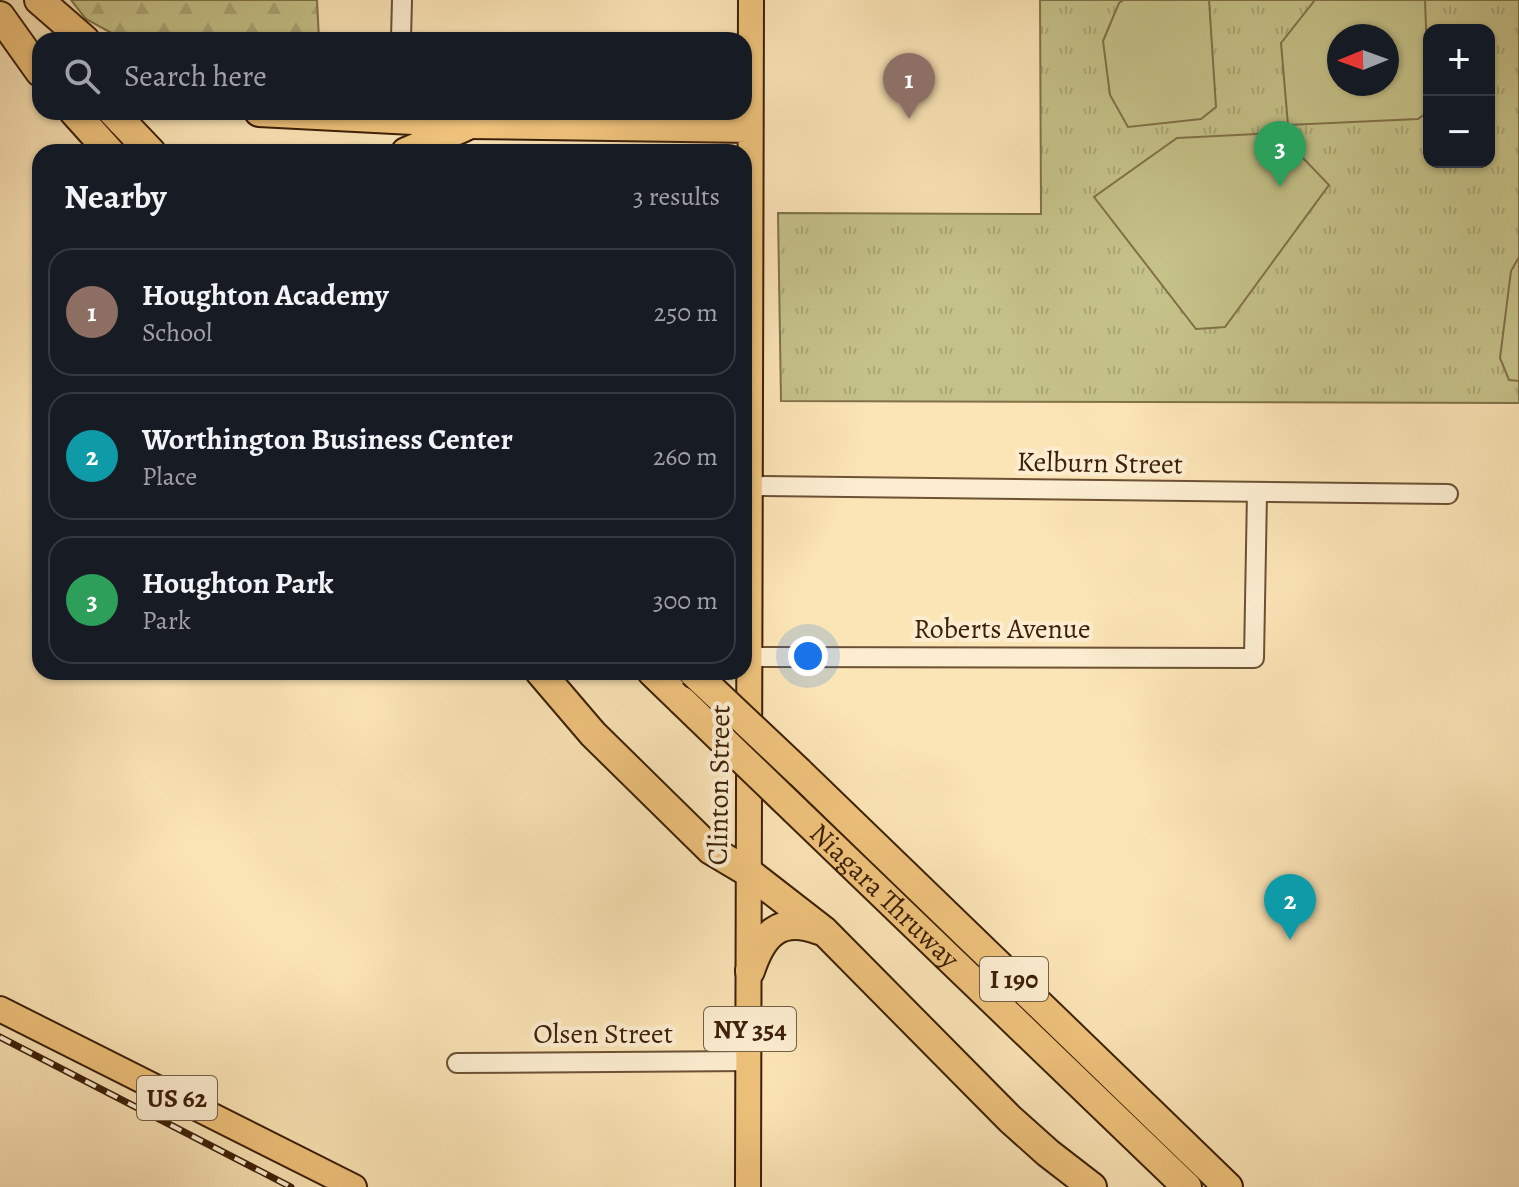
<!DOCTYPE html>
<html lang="en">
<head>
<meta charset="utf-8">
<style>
  :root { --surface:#171b24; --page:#242831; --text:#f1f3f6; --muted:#9ea1a6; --line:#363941; --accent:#c59692 }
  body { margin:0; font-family:Alegreya,serif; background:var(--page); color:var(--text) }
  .controls { position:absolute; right:24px; top:24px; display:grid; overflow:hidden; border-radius:16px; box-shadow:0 2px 6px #0004 }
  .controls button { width:72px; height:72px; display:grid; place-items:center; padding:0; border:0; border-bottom:2px solid var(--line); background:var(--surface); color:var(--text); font:40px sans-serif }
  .compass { position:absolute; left:1327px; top:24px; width:72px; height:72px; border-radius:50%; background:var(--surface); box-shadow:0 2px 6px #0004; rotate:269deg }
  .you { position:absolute; left:808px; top:656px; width:28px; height:28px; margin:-20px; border:6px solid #fff; border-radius:50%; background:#1a73e8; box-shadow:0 0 0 12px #1a73e833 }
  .badge { display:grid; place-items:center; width:52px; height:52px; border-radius:50%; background:var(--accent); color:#fff; font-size:26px; font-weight:700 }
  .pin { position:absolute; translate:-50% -66px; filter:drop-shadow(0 2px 4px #0008) }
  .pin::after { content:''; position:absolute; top:42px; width:28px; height:24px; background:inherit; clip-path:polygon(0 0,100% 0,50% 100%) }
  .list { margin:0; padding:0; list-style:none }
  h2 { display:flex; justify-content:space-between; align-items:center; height:104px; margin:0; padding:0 32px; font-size:34px }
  h2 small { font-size:26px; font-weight:400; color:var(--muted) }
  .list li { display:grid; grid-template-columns:52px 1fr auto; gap:24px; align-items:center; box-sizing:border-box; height:128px; margin:0 16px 16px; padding:0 16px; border:2px solid var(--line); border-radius:24px }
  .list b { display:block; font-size:30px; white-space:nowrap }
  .list p { margin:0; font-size:26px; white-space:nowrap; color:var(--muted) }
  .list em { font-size:26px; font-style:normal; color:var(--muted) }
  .icon { flex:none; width:44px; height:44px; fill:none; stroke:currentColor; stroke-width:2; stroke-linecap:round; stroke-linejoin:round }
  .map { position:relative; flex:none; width:1519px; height:1187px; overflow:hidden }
  .search { position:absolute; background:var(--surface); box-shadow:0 2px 6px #0004; left:32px; top:32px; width:720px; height:88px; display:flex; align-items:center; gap:20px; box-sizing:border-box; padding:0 28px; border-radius:24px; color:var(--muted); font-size:30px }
  .panel { position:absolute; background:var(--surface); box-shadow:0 2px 6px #0004; left:32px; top:144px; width:720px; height:536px; border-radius:24px }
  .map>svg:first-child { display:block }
  .grass { fill:url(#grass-tufts); stroke:#817148; stroke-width:2; fill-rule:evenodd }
  .forest { fill:url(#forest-firs); stroke:#817148; stroke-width:2 }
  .pitch { fill:#c5c289; stroke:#817148; stroke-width:2; fill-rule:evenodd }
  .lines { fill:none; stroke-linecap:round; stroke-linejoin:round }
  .minor-casing { stroke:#6c5134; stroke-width:22 }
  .major-casing { stroke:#3d2008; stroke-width:28 }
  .highway-casing { stroke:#3d2008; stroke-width:32 }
  .minor { stroke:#fcedd0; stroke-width:18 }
  .major { stroke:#eec27b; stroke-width:24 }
  .highway { stroke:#eec27b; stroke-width:28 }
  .rail-casing { stroke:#3d2008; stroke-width:7 }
  .rail { stroke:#fcedd0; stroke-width:4; stroke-dasharray:12; stroke-linecap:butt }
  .highway-bridge-casing { stroke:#3d2008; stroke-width:32; stroke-linecap:butt }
  .highway-bridge { stroke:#eec27b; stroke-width:28 }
  .labels { text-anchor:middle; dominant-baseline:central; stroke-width:8; stroke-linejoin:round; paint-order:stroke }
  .shield { fill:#fcedd0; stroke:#765e44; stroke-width:2 }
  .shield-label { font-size:26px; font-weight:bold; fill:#3d2008 }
  .street-label { font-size:28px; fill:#3d2008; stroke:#fcedd0 }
</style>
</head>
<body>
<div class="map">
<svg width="1519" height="1187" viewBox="0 0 1519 1187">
  <defs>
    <pattern id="grass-tufts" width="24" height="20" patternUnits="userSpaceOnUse" patternTransform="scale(2)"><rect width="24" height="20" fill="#c5c289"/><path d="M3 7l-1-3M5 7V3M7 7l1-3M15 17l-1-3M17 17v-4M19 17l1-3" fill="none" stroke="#aaa675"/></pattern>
    <pattern id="forest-firs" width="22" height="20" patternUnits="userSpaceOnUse" patternTransform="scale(2)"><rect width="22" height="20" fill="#c5c289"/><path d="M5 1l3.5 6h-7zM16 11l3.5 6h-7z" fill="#aaa675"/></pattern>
  </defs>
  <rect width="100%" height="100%" fill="#fbe4b6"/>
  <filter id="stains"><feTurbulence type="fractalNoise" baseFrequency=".0025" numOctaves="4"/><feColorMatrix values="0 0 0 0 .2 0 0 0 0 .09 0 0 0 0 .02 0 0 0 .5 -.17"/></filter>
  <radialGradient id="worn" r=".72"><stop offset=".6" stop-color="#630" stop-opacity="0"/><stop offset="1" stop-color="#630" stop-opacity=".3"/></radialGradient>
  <path class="grass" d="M1040,0H1519V403L781,401L778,213L1041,214ZM1429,30H1489V162H1429ZM1339,36H1387V84H1339Z"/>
  <path class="forest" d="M71,0H317L319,40H124L86,19Z"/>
  <path class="pitch" d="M1124,0H1209L1216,107L1201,119L1128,127L1110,95L1103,41L1119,3Z
    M1315,0H1425L1429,111L1418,119L1288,125L1281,43ZM1387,36V84H1339V36Z
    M1279,133L1329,185L1225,327L1196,329L1094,197L1177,138Z
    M1519,257V381L1509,380L1500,358L1511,271Z"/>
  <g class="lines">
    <defs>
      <path id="minor" d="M401,38L402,0
        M752,486L1448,494
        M751,657L1254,658L1257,493
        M457,1063L750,1061"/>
      <path id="major" d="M466,126L750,130
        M0,1009L354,1187
        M748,1187L751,0"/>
      <g id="highway">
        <path d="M39,0L85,40"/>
        <path d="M0,16L40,72"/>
        <path d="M74,112L110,152"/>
        <path d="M113,112L151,152"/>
        <path d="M259,112L413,120L466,126"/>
        <path d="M406,152L462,128"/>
        <path d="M540,672L593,734L711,850L748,872L824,931L1010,1119L1048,1153L1092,1187"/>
        <path d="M652,672L682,701"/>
        <path d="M799,772L1228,1187"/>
        <path id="s1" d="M795,810L1187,1187"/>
        <path d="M750,971C762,935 779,915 819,930"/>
      </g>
    </defs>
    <use href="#minor" class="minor-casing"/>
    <use href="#major" class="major-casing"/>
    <use href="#highway" class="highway-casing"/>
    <use href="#minor" class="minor"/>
    <use href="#major" class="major"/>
    <use href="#highway" class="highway"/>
    <defs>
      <path id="rail" d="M0,1037L291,1187"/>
    </defs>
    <use href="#rail" class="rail-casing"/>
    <use href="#rail" class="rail"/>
    <defs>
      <path id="highway-bridge" d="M693,672L799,772
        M682,701L795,810"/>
    </defs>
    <use href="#highway-bridge" class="highway-bridge-casing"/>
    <use href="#highway-bridge" class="highway-bridge"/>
  </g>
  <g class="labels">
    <g class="shield">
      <rect x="980" y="957" width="68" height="44" rx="6"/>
      <rect x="704" y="1007" width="92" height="44" rx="6"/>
      <rect x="137" y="1076" width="80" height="44" rx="6"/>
    </g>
    <g class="shield-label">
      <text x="1014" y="979">I 190</text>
      <text x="750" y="1029">NY 354</text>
      <text x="177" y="1098">US 62</text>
    </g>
    <g class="street-label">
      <text transform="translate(1100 463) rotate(1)">Kelburn Street</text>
      <text x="1002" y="629">Roberts Avenue</text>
      <text transform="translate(719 785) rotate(-89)">Clinton Street</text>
      <text stroke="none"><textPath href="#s1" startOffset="124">Niagara Thruway</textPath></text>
      <text x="603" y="1034">Olsen Street</text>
    </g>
  </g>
  <rect width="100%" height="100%" filter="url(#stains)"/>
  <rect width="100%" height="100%" fill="url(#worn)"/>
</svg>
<div class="controls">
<button>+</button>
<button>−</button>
</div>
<svg class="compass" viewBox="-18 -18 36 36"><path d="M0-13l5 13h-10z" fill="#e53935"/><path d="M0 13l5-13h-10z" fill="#9ea1a6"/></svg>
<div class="you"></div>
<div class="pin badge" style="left:909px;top:119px;background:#8d6e63">1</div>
<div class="pin badge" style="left:1290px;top:940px;background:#0f9aa8">2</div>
<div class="pin badge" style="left:1280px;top:187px;background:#2e9e5b">3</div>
<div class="search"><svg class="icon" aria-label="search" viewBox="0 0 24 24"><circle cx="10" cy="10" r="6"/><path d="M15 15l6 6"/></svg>Search here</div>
<section class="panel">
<h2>Nearby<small>3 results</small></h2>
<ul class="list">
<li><span class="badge" style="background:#8d6e63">1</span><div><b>Houghton Academy</b><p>School</p></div><em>250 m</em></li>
<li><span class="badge" style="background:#0f9aa8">2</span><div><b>Worthington Business Center</b><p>Place</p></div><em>260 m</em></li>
<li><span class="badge" style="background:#2e9e5b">3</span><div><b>Houghton Park</b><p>Park</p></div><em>300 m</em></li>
</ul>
</section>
</div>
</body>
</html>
